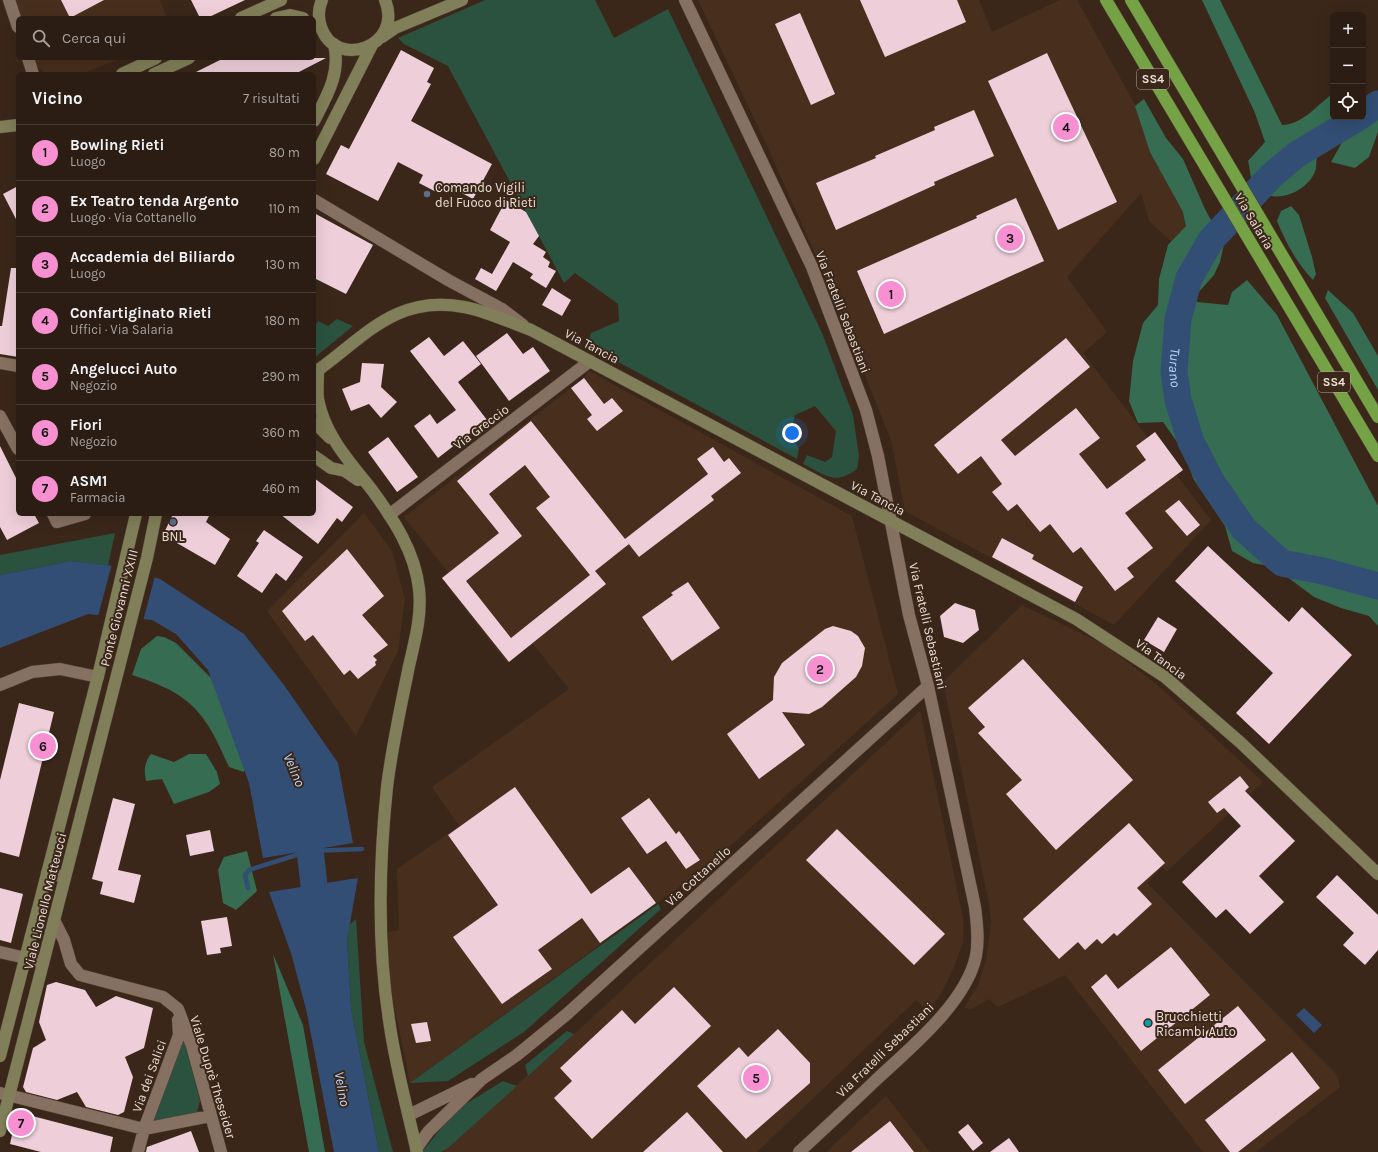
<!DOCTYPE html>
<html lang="it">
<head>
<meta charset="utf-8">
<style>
  :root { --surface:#2c1d14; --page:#382a22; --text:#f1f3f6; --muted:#a6a2a0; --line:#483b34; --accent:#f690d1 }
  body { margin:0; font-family:Karla,sans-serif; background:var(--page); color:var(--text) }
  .controls { position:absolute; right:12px; top:12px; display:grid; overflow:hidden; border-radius:6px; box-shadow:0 4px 16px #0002 }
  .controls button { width:36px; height:36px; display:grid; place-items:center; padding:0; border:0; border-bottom:1px solid var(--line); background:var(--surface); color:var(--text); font:20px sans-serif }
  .you { position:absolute; left:792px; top:433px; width:14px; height:14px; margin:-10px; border:3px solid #fff; border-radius:50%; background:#1a73e8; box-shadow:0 0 0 6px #1a73e833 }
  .badge { display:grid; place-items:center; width:26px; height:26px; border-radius:50%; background:var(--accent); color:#111; font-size:13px; font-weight:700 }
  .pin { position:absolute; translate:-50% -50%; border:2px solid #fff; box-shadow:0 1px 4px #0006 }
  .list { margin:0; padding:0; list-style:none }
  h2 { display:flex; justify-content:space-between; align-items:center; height:52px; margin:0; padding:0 16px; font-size:17px }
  h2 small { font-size:13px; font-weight:400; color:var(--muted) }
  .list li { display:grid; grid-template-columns:26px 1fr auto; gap:12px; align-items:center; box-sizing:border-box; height:56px; padding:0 16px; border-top:1px solid var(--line) }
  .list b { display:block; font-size:15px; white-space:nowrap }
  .list p { margin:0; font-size:13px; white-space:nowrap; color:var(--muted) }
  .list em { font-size:13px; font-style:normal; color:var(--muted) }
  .icon { flex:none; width:22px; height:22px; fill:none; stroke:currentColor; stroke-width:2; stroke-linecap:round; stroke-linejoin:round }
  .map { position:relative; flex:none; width:1378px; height:1152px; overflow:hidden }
  .search { position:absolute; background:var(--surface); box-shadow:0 4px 16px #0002; left:16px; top:16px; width:300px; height:44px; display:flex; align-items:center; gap:10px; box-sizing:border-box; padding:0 14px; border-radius:6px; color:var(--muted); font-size:15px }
  .panel { position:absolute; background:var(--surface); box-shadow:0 4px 16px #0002; left:16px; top:72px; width:300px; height:444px; border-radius:6px }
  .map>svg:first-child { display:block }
  .built { fill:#482f1d }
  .green { fill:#2a523f }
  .forest { fill:#356c52 }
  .water { fill:#324e75 }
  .pier { fill:#3a271a }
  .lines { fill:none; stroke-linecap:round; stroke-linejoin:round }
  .stream { stroke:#324e75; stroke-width:4.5 }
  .river { stroke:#324e75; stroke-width:27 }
  .building { fill:#edced9; fill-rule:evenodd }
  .street-casing { stroke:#524236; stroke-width:13 }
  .secondary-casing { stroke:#524236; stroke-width:13 }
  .highway-casing { stroke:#524236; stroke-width:13 }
  .street { stroke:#867061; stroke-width:12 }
  .secondary { stroke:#817f59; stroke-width:12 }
  .highway { stroke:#74a245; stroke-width:12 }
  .service-dot { fill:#5c6f8a; stroke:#3a271a; stroke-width:1.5 }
  .culture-dot { fill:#0f9aa8; stroke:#3a271a; stroke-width:1.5 }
  .labels { text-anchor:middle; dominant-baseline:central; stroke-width:4; stroke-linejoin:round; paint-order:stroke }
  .shield { fill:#3a271a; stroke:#b7a89e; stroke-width:1 }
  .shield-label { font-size:12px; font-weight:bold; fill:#ecdfd6 }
  .poi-label { font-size:13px; fill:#ecdfd6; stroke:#3a271a; text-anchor:start }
  .street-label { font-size:13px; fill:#ecdfd6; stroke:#3a271a }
  .water-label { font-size:14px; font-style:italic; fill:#bbd8fe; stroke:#3a271a }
</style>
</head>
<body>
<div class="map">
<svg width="1378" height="1152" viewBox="0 0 1378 1152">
  <rect width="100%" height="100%" fill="#3a271a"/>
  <path class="built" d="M14,0H160L167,18H20Z
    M698,0H979L992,32L1060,0H1077L1195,213L1174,244L1149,221L1141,193L1067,277L1107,332L1083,353L1211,520L1114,625L905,511L891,440L824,274L769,150Z
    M32,58H122L81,74H46L35,65Z
    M589,371L852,516L898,694L726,850L697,874L410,1083L391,990L387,932L399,930L397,869L459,826L432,787L569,689L533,644L507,663L441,578L448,572L404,517L584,378Z
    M364,513L392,551L405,599L398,651L356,736L267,611Z
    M1022,605L1105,645L1155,683L1263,782L1166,872L1162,867L1147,883L1337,1075L1340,1087L1256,1152H1203L1065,975L998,1007L989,999L972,1009L964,1008L978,985L986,960L991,921L989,904L943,682Z
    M920,711L963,918V941L955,965L941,994L928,1011L916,1000L757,1152H441L582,1027Z
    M886,1096L930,1152H826Z"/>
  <path class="green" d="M485,0H595L614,38L668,9L822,333L853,415L859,456L857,469C834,486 826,475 803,464L807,455L825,462L832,457L836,431L815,406L795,415L790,437L799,448L797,459L587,345L591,333L619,321L618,304L575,273L564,283L448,66L404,44L398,38Z
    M337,319L353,326L314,358V328L318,321L328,326Z
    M115,533L108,566L71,561L0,575V555Z
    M658,904L661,909L524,1032L448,1081L410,1083Z
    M356,919L364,1042L393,1152H379L351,1008L347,940L349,925Z
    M567,1031L574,1034L528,1076L525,1065Z
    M183,1035L200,1101L197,1112L148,1126Z
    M503,1081L517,1086L448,1148L441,1152H422L451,1116L464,1105Z"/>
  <path class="forest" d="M1202,0H1220L1282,125C1303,124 1315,107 1331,95L1333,96V117H1358L1326,129C1322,138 1319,146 1317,156C1316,161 1317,169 1314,174C1304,194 1269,207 1254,185C1250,179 1250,168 1248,161L1265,142L1255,113Z
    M1144,99L1166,138L1183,159L1205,209L1224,244L1220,262L1214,275L1197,294V302L1228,305L1232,292L1247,280L1277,315L1378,506V626L1369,616L1341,608L1314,597L1274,567L1253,563L1232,551L1225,526L1194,480L1182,449L1163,422L1138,423L1129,401L1133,361L1143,323L1158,305L1159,279L1168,245L1186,226L1183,212L1150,152L1135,106Z
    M1378,116V132L1369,157L1355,168L1331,162L1345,137L1362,130Z
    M1291,206L1299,215L1312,257L1316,274L1313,280C1296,262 1286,243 1277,221L1281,211Z
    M1328,290L1353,313L1378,356V390L1325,298Z
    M157,636L164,637L176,643L211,678L246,759L244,772L229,767C205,712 192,694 132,675L141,649Z
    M151,754L174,762L189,754H206L217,772L220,784L209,792L174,804L162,779L146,781C144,770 144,763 151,754Z
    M247,851L257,891L236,910L223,903L218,870L224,857Z
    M273,954L303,1025L325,1152H309Z"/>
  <path class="water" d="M71,561L113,566L160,579L244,634L284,685L338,763L353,843L263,858L249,783L208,670L176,634L152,620L88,614L0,648V575Z
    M358,878L347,940L351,1008L379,1152H334L306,1009L291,953L269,892Z
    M1304,1008L1322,1025L1314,1033L1296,1015Z"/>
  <path class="pier" d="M112,564L155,576L143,621L98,616Z"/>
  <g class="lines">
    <path class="stream" d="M248,888L245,875L249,870L309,851L362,849"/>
    <g class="river">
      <path d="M1363,114L1378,104"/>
      <path id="s1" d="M1359,117L1296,155L1271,176L1211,240L1189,278L1178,319L1174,372L1178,400L1191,442L1211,481L1244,529L1282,563L1323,571L1378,586"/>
      <path d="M306,814L318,921"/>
    </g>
  </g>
  <path class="building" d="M61,0H104L70,18Z
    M191,0H245L207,18H200Z
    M860,0H957L966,22L885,57Z
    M800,13L835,94L811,105L775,24Z
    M401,50L434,68L427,82L431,84L411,121L492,164L473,199L445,184L440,194L419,183L423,175L398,162L378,201L326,174L341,145L349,149Z
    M1047,53L1117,202L1058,230L988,81Z
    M224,58H326L295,74H192Z
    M974,110L994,156L934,182L935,185L836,230L816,183L876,158L875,156L935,130L934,127Z
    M18,186V223L3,194Z
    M1016,198L1044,261L884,334L857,271L977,218L976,216Z
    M506,200L526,212L539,236L533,244L546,252L543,257L550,262L548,267L556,271L546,288L530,278L533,274L513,262L496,291L475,279L481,268L492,274L510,242L490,230Z
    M314,213L373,245L346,294L314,278Z
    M11,268H18V357L0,354V326H2Z
    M552,288L571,300L562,316L542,305Z
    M507,333L523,354L533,347L550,371L509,401L476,356Z
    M429,337L444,356L463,341L481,364L458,382L487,420L438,458L414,426L430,414L437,424L456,410L410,351Z
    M1066,338L1090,367L1001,440L1015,456L1076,408L1100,438L1079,454L1107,489L1146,460L1136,446L1155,432L1183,470L1125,513L1153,548L1127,568L1134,577L1115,591L1081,547L1073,553L1050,524L1040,532L1017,504L1008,511L992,492L1002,484L981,456L958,474L934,445Z
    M362,363L384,364L381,387L397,402L381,418L369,404L351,411L342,389L360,382Z
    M584,378L604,404L612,398L623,411L597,431L587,419L592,415L571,388Z
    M531,421L629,544L595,571L606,584L509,662L442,578L499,533L457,481ZM525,465L550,497L536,508L590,575L511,638L466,581L522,536L489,494Z
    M388,437L418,477L397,492L368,452Z
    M0,446L18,482V514H34L39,523L7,540L0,527Z
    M713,447L724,462L729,458L741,473L711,496L714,500L639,557L625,539L708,474L697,459Z
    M314,478L353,507L342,522L337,518L318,544L280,514H314Z
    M1179,500L1200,525L1187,536L1165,511Z
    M173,514H210L206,522L230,539L215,565L163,535Z
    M264,530L303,557L286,581L276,573L262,593L237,576L259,543L256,541Z
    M1002,538L1034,555L1032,559L1083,587L1075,602L992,557Z
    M1208,546L1289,622L1302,607L1352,655L1269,744L1236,713L1273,673L1175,581Z
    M347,549L384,596L362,615L388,645L373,656L377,660L375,662L376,665L358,679L350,670L344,675L313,635L305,641L282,611Z
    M688,582L720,628L672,661L642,617L673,595L671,593Z
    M955,603L975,610L979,630L963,643L944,637L940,616Z
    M1158,617L1177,629L1164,652L1144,640Z
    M833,626L851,631L858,636L865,648L862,666L856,677L822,707L809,714L782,712L805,745L759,779L727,734L773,700L774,677L782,663L825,629Z
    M1023,659L1133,780L1056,850L1006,794L1022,780L978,733L985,727L968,708Z
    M19,703L54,712L19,857L0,852V780Z
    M1240,776L1249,787L1245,791L1295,841L1259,876L1284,902L1250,934L1226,909L1216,918L1182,882L1241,826L1224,808L1217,813L1208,802Z
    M515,787L591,894L629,867L656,903L600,943L582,918L538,950L552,969L502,1004L453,937L498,905L448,835Z
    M113,798L135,804L118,870L141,875L134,903L100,894L103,882L92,879Z
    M649,798L676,834L679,831L700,860L686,869L666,841L647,854L621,818Z
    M1129,823L1165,863L1137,888L1152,904L1117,936L1114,933L1102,944L1097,939L1085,950L1078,942L1059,959L1023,919Z
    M837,829L945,934L914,965L806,860Z
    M210,830L214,851L190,856L186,835Z
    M1337,875L1378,915V950L1365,965L1343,945L1354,933L1316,897Z
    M0,888L23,894L11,943L0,940Z
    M227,917L232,946L220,948L221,953L207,955L201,921Z
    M1171,947L1210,995L1141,1051L1091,987L1106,974L1118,989Z
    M56,982L85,990L96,1007L116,996L153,1008L144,1048L125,1057L133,1077L124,1112L118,1115L86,1107L77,1092L57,1100L26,1092L23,1087L33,1048L46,1040L39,1022L47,985Z
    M674,987L711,1026L592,1139L554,1098L572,1081L560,1068L622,1010L635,1024Z
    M1238,1006L1266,1040L1185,1104L1158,1070Z
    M427,1022L431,1041L416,1043L411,1024Z
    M778,1029L810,1063V1083L746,1139L697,1086L739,1047L748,1057Z
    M1292,1052L1320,1088L1238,1152H1230L1205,1120Z
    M17,1112L113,1137L110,1152H41L10,1144Z
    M687,1112L723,1152H643Z
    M890,1121L914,1152H851Z
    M968,1124L983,1143L973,1151L958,1132Z
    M191,1131L199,1152H146L147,1147Z
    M1009,1138L1019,1152H990Z"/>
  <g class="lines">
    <defs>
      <path id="street" d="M9,0L18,27
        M685,0L812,267L866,410L878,456L909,615L928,686L975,907C977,923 979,940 976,956C966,1003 910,1048 876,1080C851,1104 825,1128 799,1152
        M28,58L33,74
        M314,200L448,280L502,309L523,325
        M0,363L18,366
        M0,416L18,449
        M53,514L57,522L85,514
        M389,515L590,361
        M0,685L32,672L60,669L98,677
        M47,873L65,877
        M54,920L64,940L71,964L80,975L163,997L178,1009L192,1046L221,1152
        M0,952L43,962
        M0,1093L144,1129L210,1116
        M409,1115L472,1084
        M416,1149L428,1132L482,1079L517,1055L567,1014L928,686
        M138,1152L144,1129L179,1035L178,1020"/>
      <path id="secondary" d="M322,0C318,9 318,18 321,27C336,71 404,46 385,0
        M241,18L281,0
        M276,18L290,15L303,18
        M382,37L395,28L462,0
        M122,74L156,58
        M154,74L189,58
        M314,121C327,96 341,73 334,44
        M0,127L18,125
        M314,159L372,45
        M318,371C318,380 317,390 318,399C325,436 350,462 372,490C394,520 415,552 419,589C422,615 415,640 409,666C401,706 392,746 387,787C379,864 377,943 389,1020C395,1064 407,1108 417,1152
        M314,373C364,338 395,294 464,307C484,310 511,323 531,330L1076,619L1165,677L1241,743L1378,874
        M314,422L330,438
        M314,456L331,468L345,471L358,480
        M0,1056L99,672L136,514
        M0,1131L147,558L156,514"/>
      <path id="highway" d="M1106,0L1378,456
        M1131,0L1378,417"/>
    </defs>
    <use href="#street" class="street-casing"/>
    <use href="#secondary" class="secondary-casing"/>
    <use href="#highway" class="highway-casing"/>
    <use href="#street" class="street"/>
    <use href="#secondary" class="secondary"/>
    <use href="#highway" class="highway"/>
  </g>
  <g class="service-dot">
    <circle cx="427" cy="194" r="4"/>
    <circle cx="173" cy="522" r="4"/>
  </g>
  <circle class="culture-dot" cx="1148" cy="1023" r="4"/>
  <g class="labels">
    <g class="shield">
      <rect x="1137" y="69" width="32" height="20" rx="3"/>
      <rect x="1318" y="372" width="32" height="20" rx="3"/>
    </g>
    <g class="shield-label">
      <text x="1153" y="79">SS4</text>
      <text x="1334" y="382">SS4</text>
    </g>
    <g class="poi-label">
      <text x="435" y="187">Comando Vigili<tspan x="435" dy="15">del Fuoco di Rieti</tspan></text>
      <text x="173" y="536" text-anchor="middle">BNL</text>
      <text x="1156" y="1016">Brucchietti<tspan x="1156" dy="15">Ricambi Auto</tspan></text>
    </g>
    <g class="street-label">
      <text transform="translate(1254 221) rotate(59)">Via Salaria</text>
      <text transform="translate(843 312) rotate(69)">Via Fratelli Sebastiani</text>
      <text transform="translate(592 346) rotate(28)">Via Tancia</text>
      <text transform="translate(481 427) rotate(-37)">Via Greccio</text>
      <text transform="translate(878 498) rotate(28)">Via Tancia</text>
      <text transform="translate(119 608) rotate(-76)">Ponte Giovanni XXIII</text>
      <text transform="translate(928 626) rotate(77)">Via Fratelli Sebastiani</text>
      <text transform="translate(1161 659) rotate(36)">Via Tancia</text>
      <text transform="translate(698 876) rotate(-42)">Via Cottanello</text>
      <text transform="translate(45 901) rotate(-76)">Viale Lionello Matteucci</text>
      <text transform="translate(885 1050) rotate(-44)">Via Fratelli Sebastiani</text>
      <text transform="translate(149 1076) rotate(-70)">Via dei Salici</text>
      <text transform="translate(213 1077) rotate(73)">Viale Duprè Theseider</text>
    </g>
    <g class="water-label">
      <text stroke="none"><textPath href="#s1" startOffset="329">Turano</textPath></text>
      <text transform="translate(294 770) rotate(67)">Velino</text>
      <text transform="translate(342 1089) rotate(80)">Velino</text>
    </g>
  </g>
</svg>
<div class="controls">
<button>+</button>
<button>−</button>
<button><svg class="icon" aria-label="locate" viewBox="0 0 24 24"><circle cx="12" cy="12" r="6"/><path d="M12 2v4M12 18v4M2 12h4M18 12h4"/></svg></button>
</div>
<div class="you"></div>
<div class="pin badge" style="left:891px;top:294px">1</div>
<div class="pin badge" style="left:820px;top:669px">2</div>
<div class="pin badge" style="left:1010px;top:238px">3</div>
<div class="pin badge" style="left:1066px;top:127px">4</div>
<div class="pin badge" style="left:756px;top:1078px">5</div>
<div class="pin badge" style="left:43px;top:746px">6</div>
<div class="pin badge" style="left:21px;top:1123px">7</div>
<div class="search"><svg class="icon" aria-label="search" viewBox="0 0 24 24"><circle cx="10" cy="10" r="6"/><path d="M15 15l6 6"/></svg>Cerca qui</div>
<section class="panel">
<h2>Vicino<small>7 risultati</small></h2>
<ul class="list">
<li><span class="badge">1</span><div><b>Bowling Rieti</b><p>Luogo</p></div><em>80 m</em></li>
<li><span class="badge">2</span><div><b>Ex Teatro tenda Argento</b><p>Luogo · Via Cottanello</p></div><em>110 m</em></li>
<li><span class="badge">3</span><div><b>Accademia del Biliardo</b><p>Luogo</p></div><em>130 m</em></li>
<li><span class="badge">4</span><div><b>Confartiginato Rieti</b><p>Uffici · Via Salaria</p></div><em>180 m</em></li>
<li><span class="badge">5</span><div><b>Angelucci Auto</b><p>Negozio</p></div><em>290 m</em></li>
<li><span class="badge">6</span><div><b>Fiori</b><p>Negozio</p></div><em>360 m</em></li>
<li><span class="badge">7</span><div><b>ASM1</b><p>Farmacia</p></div><em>460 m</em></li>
</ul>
</section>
</div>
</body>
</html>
